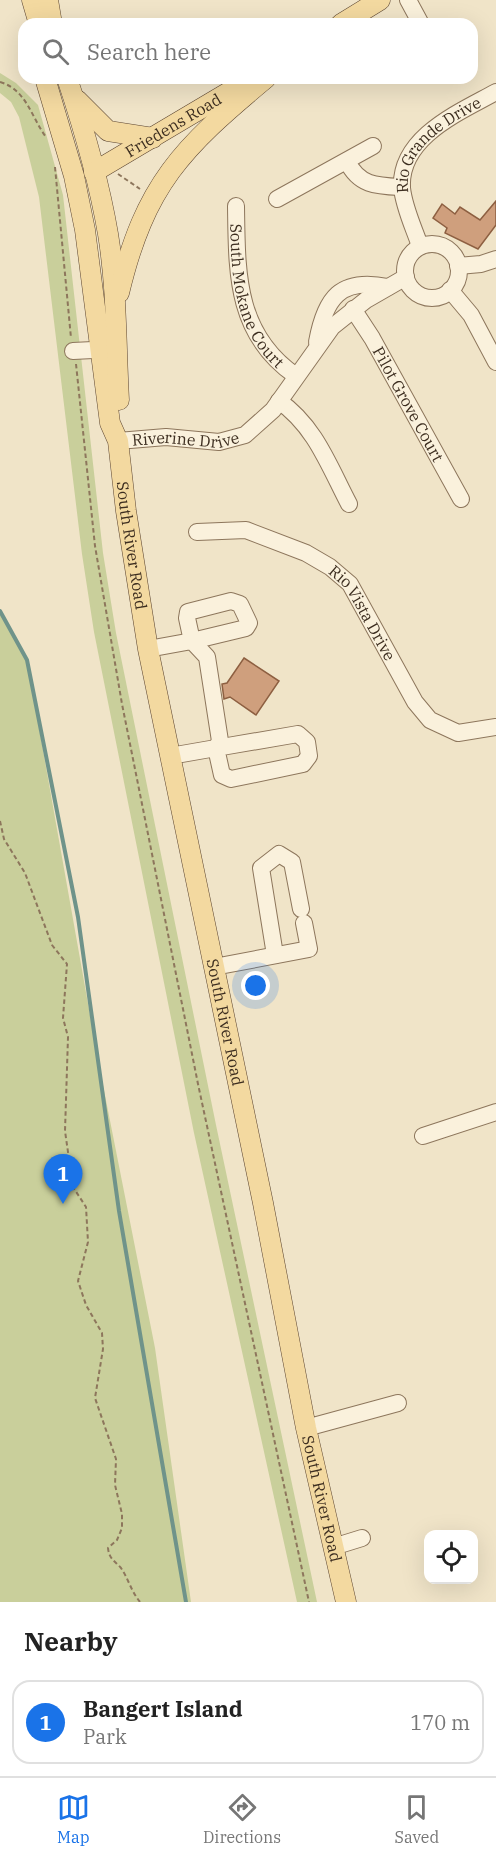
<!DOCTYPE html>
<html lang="en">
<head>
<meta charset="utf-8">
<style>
  :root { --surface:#fff; --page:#f6f6f6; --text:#222; --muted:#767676; --line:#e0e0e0; --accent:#1a73e8 }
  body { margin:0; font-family:"IBM Plex Serif",serif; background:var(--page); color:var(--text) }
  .controls { position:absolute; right:18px; bottom:18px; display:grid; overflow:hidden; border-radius:12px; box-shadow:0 6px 24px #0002 }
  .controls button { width:54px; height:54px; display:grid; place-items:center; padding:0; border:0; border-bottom:2px solid var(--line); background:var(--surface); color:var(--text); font:30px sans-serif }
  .you { position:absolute; left:256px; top:986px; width:21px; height:21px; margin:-15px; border:4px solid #fff; border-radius:50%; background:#1a73e8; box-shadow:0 0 0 9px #1a73e833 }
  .badge { display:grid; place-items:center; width:39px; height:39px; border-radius:50%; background:var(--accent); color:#fff; font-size:20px; font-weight:700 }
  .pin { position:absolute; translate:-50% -50px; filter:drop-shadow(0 2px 3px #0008) }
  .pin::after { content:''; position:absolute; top:32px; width:21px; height:18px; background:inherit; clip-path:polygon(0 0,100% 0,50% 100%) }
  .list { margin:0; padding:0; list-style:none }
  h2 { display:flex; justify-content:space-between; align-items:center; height:78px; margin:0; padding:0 24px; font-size:26px }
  h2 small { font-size:20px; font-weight:400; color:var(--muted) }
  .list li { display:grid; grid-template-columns:39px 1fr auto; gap:18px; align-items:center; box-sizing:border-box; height:84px; margin:0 12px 12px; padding:0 12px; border:2px solid var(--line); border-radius:18px }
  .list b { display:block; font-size:22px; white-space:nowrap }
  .list p { margin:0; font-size:20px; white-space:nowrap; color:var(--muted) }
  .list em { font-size:20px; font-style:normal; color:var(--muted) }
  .icon { flex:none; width:33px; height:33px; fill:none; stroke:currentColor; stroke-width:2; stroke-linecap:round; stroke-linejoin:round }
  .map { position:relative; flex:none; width:496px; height:1602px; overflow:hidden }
  .search { position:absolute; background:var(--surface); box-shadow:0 6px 24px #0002; left:18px; right:18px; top:18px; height:66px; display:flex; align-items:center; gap:15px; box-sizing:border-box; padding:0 21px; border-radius:18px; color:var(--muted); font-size:22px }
  .sheet { height:174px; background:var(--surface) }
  nav { display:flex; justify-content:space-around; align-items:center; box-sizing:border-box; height:84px; border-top:2px solid var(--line); background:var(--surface); font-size:16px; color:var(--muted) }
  nav a { display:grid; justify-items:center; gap:3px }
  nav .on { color:var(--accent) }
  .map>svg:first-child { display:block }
  .green { fill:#c9cf9b }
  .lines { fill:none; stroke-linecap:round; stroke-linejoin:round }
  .stream { stroke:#6f938a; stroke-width:4 }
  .building { fill:#cf9f7d; stroke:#8d5f41; stroke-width:1.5 }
  .minor-casing { stroke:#8d765c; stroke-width:18 }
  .major-casing { stroke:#5b4430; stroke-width:21 }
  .path { stroke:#8d765c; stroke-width:2; stroke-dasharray:4.5 3; stroke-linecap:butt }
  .minor { stroke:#faf1dc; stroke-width:16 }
  .major { stroke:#f3d9a0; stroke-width:20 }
  .labels { text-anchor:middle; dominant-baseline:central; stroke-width:4.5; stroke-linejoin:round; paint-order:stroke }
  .street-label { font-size:16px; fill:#3d2e20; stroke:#f7eed8 }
</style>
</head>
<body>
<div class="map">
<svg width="496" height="1602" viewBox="0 0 496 1602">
  <rect width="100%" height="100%" fill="#f0e4c8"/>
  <path class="green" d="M0,73L16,83L38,105L63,195L103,553L116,633L216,1125L317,1602H297L194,1133L94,632L82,554L39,197L19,117L11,102L0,93Z
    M0,612L27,660L98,1060L155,1348L191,1602H0Z"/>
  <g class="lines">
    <path class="stream" d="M0,611L27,660L78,917L119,1211L186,1602"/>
  </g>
  <path class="building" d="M496,201V225L478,249L445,233L447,228L433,218L442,204L455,214L460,207L480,220Z
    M244,658L279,681L256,715L230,697L224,699L222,684L227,683Z"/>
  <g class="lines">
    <defs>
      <g id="minor">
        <path d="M408,0L421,24"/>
        <path d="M347,161C359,186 377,186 402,187"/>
        <path d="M277,199L373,146"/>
        <path id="s1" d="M236,206C237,272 235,334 296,376"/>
        <circle cx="432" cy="271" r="27"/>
        <path id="s2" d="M420,246C414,228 404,208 402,188C399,137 460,112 496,92"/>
        <path d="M458,266L481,264L496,259"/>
        <path d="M450,290L471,315L496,362"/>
        <path id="s3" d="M353,309L372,338L461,499"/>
        <path d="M317,342C325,298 340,277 388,287"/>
        <path d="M73,351L113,349"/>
        <path d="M279,401C315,426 329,466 349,504"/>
        <path id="s4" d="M118,441L166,437L219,442L245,435L273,410L332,327L366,300L406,277"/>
        <path id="s5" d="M197,532L246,530L306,553L330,567L350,584L415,702L430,720L458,733L496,727"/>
        <path d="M231,601L240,604L249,623L246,628L192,641L187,618L188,612Z"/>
        <path d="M148,649L192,641L207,657L220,741L216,748L170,756"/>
        <path d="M298,734L307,742L309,756L303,764L231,779L222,775L216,748Z"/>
        <path d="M275,955L261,868L279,854L292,862L301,909"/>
        <path d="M214,967L309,949L304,923"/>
        <path d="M423,1136L496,1112"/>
        <path d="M306,1428L398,1403"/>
        <path d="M333,1547L362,1538"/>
      </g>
      <g id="major">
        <path d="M32,0L39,24"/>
        <path d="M48,0L52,24"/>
        <path d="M341,24L380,0"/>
        <path id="s6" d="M45,78L74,176L85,230L110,423L118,441L126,511L148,649L263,1203L306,1428L346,1602"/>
        <path d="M67,78C84,129 99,181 108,234C117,289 116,345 119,400"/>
        <path d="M77,100L108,131L153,138"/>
        <path id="s7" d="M94,172L244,83"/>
        <path d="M119,293C145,184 182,148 266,78"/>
      </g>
    </defs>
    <use href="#minor" class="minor-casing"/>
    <use href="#major" class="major-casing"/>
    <path class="path" d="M0,82C27,90 31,117 46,137
      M55,167L71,338
      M118,174L140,189
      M76,364L95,546L122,704L198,1084L309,1602
      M0,821L4,839L25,873L52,945L67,964L63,1018L68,1037L65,1131L73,1187L86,1207L88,1242L78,1281L86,1305L102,1333L103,1349L95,1398L116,1459L115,1485L122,1514V1528L117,1540L108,1548C109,1559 115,1561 121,1568C128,1578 131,1591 140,1602"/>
    <use href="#minor" class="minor"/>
    <use href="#major" class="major"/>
  </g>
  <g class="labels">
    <g class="street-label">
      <text stroke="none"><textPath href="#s7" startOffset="92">Friedens Road</textPath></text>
      <text stroke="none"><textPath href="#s2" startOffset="120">Rio Grande Drive</textPath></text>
      <text stroke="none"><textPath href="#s1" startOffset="94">South Mokane Court</textPath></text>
      <text stroke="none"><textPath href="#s3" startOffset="110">Pilot Grove Court</textPath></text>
      <text stroke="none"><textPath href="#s4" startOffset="68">Riverine Drive</textPath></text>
      <text stroke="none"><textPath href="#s6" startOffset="477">South River Road</textPath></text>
      <text stroke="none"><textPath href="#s5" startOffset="198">Rio Vista Drive</textPath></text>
      <text stroke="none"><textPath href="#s6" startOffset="963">South River Road</textPath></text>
      <text stroke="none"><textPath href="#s6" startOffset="1449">South River Road</textPath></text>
    </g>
  </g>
</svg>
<div class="controls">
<button><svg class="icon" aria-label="locate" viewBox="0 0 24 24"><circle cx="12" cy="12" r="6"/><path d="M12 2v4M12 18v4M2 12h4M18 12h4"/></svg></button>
</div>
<div class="you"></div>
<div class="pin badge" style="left:63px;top:1204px">1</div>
<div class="search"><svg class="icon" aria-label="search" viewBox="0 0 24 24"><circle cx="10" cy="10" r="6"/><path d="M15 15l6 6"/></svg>Search here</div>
</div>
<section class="sheet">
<h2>Nearby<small></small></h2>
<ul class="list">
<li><span class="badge">1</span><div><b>Bangert Island</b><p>Park</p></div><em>170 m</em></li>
</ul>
</section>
<nav>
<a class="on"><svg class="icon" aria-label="map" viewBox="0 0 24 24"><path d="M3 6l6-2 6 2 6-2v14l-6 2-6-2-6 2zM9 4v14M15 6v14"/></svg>Map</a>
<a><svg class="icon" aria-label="directions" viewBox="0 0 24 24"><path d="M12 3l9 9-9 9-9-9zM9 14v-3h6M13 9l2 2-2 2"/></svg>Directions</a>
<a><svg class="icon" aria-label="saved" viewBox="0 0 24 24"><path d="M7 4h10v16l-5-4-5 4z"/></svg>Saved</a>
</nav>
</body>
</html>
